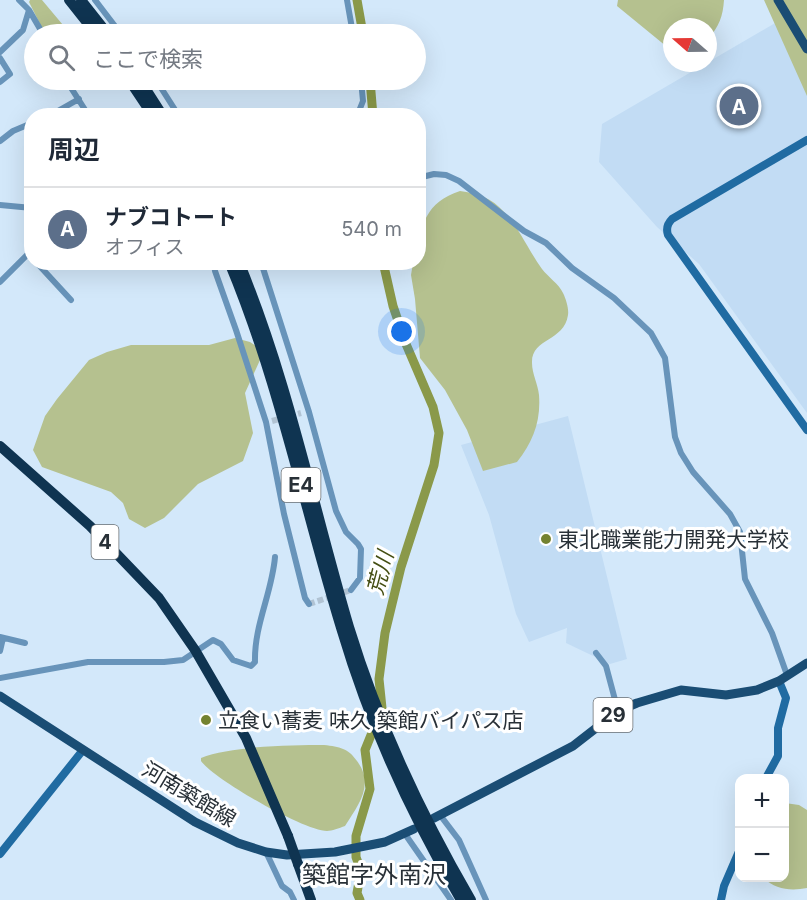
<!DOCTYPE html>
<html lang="ja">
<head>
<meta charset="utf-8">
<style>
  :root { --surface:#fff; --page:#f2f2f3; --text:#1f2937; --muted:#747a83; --line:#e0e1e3; --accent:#748230 }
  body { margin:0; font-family:Inter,"Noto Sans JP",sans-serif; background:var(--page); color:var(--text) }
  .controls { position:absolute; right:18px; bottom:18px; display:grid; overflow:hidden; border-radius:12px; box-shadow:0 6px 24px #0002 }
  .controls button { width:54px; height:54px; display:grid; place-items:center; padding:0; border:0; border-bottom:2px solid var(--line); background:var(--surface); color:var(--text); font:30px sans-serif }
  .compass { position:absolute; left:663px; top:18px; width:54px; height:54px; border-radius:50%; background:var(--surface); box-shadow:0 6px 24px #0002; rotate:290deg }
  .you { position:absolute; left:402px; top:332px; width:21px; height:21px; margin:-15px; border:4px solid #fff; border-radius:50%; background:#1a73e8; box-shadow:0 0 0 9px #1a73e833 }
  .badge { display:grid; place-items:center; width:39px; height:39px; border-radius:50%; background:var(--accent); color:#fff; font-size:20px; font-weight:700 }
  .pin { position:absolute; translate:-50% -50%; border:3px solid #fff; box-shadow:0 2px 6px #0006 }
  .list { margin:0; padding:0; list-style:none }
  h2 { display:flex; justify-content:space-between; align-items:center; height:78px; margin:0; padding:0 24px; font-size:26px }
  h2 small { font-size:20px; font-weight:400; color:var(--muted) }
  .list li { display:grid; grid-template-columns:39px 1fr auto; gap:18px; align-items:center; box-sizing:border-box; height:84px; padding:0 24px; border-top:2px solid var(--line) }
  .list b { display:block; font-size:22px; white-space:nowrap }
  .list p { margin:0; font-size:20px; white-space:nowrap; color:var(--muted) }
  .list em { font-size:20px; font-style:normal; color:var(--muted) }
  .icon { flex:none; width:33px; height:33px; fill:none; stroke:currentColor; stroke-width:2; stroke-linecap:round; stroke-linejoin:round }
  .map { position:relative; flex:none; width:807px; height:900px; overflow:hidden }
  .search { position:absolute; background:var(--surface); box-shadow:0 6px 24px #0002; left:24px; top:24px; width:402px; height:66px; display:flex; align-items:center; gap:15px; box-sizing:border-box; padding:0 21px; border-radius:33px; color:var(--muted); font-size:22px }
  .panel { position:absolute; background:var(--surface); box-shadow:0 6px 24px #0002; left:24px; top:108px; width:402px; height:162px; border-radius:24px }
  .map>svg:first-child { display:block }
  .built { fill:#c2dcf4 }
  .green { fill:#b5c18f }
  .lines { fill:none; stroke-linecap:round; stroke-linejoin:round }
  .river { stroke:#8a994a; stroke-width:9 }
  .street-tunnel { stroke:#b1c3d3; stroke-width:6; stroke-dasharray:6 3; stroke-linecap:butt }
  .street { stroke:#6894ba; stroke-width:6 }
  .secondary { stroke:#206ba2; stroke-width:8 }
  .primary { stroke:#1a4d74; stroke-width:9 }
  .highway { stroke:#0f3451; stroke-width:10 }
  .highway-bridge { stroke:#0f3451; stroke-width:10 }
  .poi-dot { fill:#748230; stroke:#fff; stroke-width:2 }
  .labels { text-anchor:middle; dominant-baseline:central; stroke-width:6; stroke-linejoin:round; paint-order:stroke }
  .shield { fill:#fff; stroke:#686e73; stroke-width:1.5 }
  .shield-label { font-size:20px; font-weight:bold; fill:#283037 }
  .poi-label { font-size:21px; fill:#283037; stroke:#fff; text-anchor:start }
  .street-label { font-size:21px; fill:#283037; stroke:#fff }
  .water-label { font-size:22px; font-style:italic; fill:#444e13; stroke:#fff }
  .quarter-label { font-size:24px; fill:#283037; stroke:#fff }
</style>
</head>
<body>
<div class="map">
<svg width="807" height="900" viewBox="0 0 807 900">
  <rect width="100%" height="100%" fill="#d3e8fa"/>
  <path class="built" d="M782,19L807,69V413L699,264L657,227L599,162L602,124Z
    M568,416L627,659L610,664L566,643L567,628L529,642L516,614L489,515L461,445Z"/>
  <path class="green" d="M30,0H42L68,31L63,34H45L29,2Z
    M618,0H724C723,16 719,27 708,39V27H672V51L617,6Z
    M764,0H807V96Z
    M460,191C477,193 492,198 504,212C519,228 529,251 542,269C548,277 559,284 563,293C566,299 569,309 568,315C564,342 531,338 532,363C532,374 538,384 539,395C541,421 533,442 517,462L483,471L467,430L445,390L420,358L415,299L411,275L413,263L418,262C419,228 424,203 460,191Z
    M235,338L250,342L259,348L260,360L245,393L253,433L243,461L198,484L164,518L145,528L129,519L123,503L111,492L42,467L33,450L45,416L57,399L89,360L107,352L131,345H209Z
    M324,745C340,747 348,748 357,761C375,785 358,805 345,826C339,828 332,831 327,831C304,831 215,780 201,761V758C230,746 292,745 324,745Z
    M785,803L799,805L807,810V888C792,891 775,890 764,878H784Z"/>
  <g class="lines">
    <path class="river" d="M357,0L363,34
      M370,80L373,116
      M360,900L357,893L361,871L356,857V836L370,789L365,750L382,708L379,679L385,633L401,567L434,465L439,433L433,407L406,344L393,306L383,262"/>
    <path class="street-tunnel" d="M272,421L301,413
      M309,604L351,590"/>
    <path class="street" d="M19,0L29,10L43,34
      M95,0L121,34
      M347,0L353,34
      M0,52L23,30L29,10
      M0,58L10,74L0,82
      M66,80L89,116
      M156,80L179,116
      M49,116L79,99
      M357,116L363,101L361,80
      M0,141L13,131L32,123
      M418,178L434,174L446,175L459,181L524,231L546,243L572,268L614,298L651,333L665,358L675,437L681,453L693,472L730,514L740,532L745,579L772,633L787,675
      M0,205L32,208
      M36,262L71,300
      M214,262L215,271L236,330L266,422L284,514L305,598L309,604
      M261,262L309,412L336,511L346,532L358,544L361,549L360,578L351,590
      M0,282L32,250
      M0,637L25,643
      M0,651L3,638
      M596,653L606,666L618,711
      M0,678L88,662H164L183,660L213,640L221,644L233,660L251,666L255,662C254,625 272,593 275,557
      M440,815L459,840L486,900
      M405,834L451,900
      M266,852L282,886L290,892L294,900"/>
    <path class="secondary" d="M807,140L672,219C667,224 666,229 668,235L807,430
      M766,778L778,756V728L786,698L779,681
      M0,854L83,750
      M721,900L724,886L740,849"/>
    <path class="primary" d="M778,0L807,49
      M0,696L195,822L238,843L266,852L287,855L335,852L385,842L414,829
      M434,818L573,746L618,711L637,703L681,690L726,695L757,690L779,681L807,663"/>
    <path class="highway" d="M69,0L96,34
      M81,0L108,34
      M129,80L153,116
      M140,80L163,116
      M229,262C279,381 304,508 342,631C370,725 411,815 461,900
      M239,262C288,380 313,505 349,627C378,722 421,814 471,900
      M0,446L90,526L159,598L195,650L246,738L288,836
      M298,864L311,900"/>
    <path class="highway-bridge" d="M288,836L298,864"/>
  </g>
  <g class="poi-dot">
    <circle cx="546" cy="539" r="6"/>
    <circle cx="206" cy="720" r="6"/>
  </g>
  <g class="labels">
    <g class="shield">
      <rect x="281.5" y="468" width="39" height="34" rx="4.5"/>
      <rect x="91.5" y="525" width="27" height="34" rx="4.5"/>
      <rect x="593.5" y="698" width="39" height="34" rx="4.5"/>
    </g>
    <g class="shield-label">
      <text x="301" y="485">E4</text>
      <text x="105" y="542">4</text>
      <text x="613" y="715">29</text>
    </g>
    <g class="poi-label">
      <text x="558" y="539">東北職業能力開発大学校</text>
      <text x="218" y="720">立食い蕎麦 味久 築館バイパス店</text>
    </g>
    <g class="street-label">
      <text transform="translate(189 794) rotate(31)">河南築館線</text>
    </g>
    <g class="water-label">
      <text transform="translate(380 573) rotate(-75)">荒川</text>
    </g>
    <g class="quarter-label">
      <text x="374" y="874">築館字外南沢</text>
    </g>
  </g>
</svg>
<div class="controls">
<button>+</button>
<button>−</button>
</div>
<svg class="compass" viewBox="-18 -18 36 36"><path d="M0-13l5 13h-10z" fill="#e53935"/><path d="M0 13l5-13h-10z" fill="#747a83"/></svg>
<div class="you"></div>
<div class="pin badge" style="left:739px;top:106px;background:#5c6f8a">A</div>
<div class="search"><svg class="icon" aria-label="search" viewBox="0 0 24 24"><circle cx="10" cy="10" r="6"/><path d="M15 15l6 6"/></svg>ここで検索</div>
<section class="panel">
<h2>周辺<small></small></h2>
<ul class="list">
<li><span class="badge" style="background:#5c6f8a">A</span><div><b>ナブコトート</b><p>オフィス</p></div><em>540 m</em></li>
</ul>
</section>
</div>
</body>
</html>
